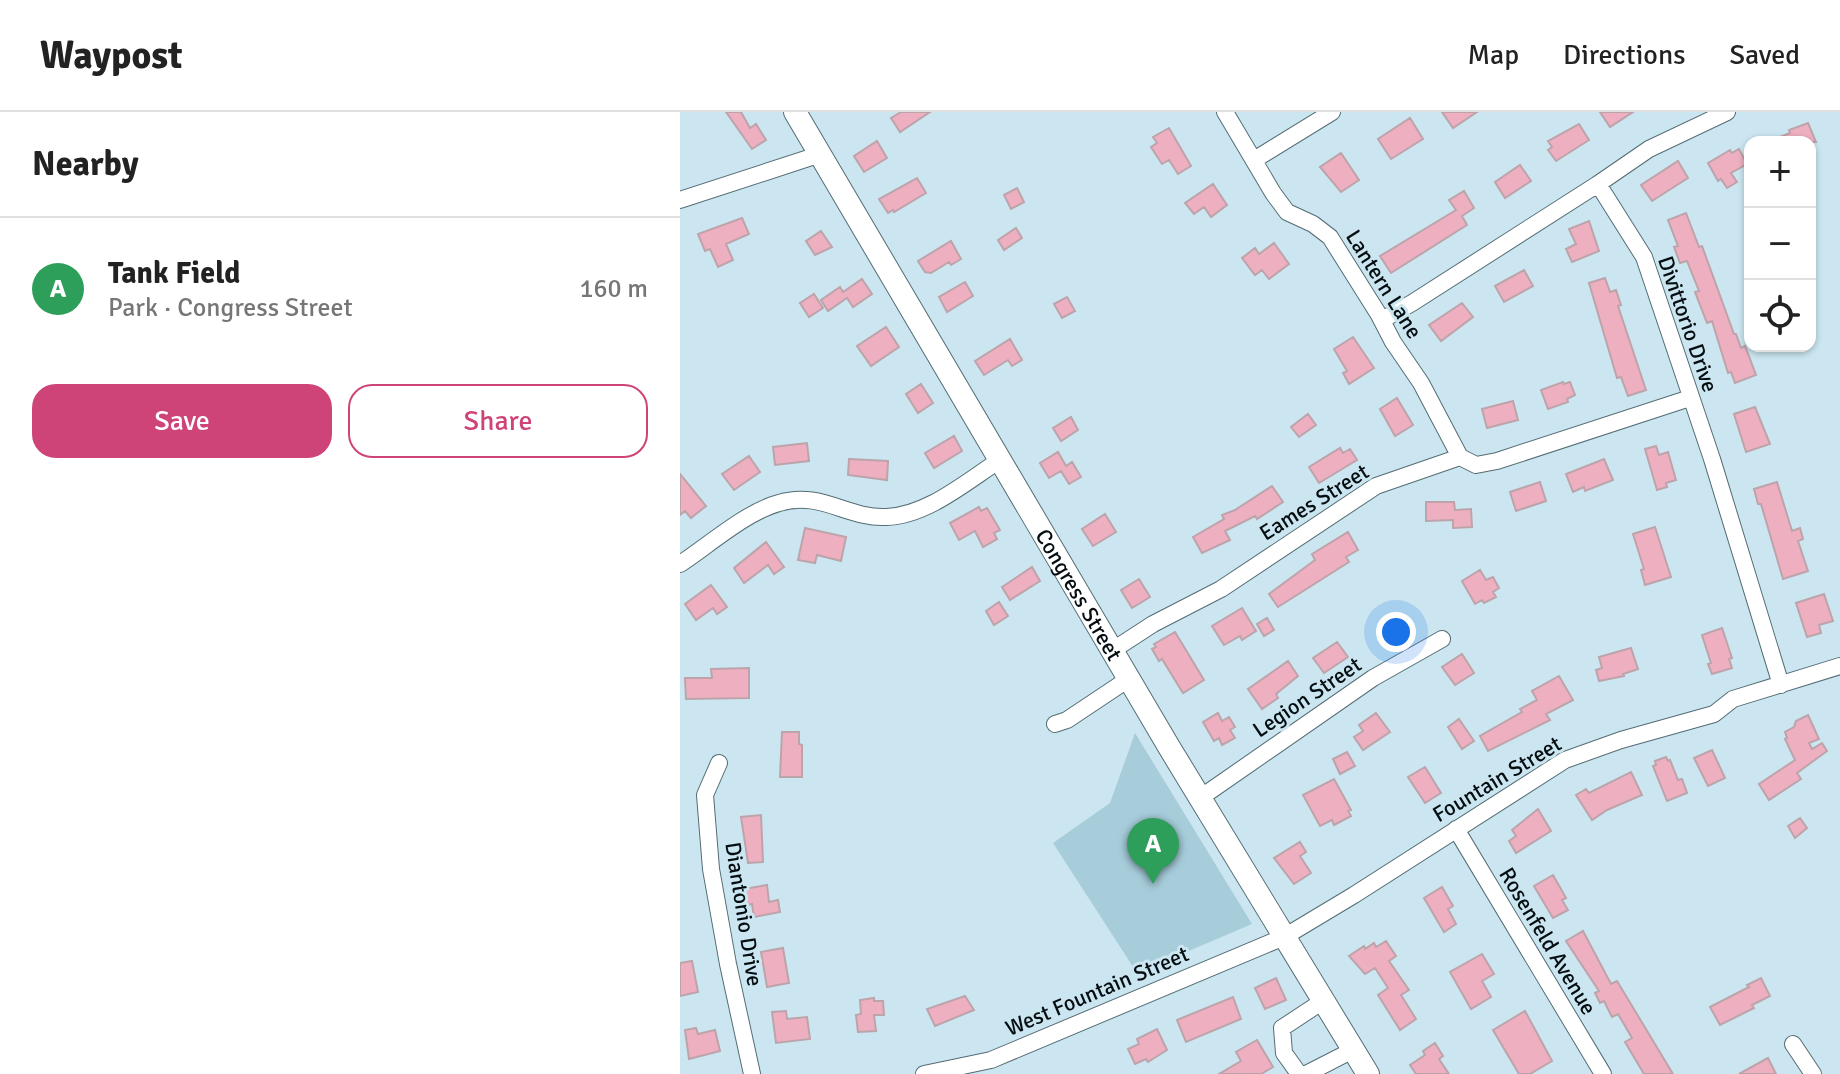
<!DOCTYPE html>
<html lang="en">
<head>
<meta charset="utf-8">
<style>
  :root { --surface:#fff; --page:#f6f6f6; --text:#222; --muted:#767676; --line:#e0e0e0; --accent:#cf4478 }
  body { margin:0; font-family:Signika,sans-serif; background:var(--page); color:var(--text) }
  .controls { position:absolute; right:24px; top:24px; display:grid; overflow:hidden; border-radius:16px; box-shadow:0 2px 6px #0004 }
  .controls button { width:72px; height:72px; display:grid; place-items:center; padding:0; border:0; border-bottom:2px solid var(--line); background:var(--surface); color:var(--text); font:40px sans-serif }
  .you { position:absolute; left:716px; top:520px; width:28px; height:28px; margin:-20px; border:6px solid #fff; border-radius:50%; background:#1a73e8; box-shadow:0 0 0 12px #1a73e833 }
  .badge { display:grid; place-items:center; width:52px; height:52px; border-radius:50%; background:var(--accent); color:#fff; font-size:26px; font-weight:700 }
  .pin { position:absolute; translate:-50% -66px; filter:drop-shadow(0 2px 4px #0008) }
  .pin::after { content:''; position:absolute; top:42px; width:28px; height:24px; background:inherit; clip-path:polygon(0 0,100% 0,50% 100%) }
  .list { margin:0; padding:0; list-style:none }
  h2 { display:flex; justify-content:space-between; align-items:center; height:104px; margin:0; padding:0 32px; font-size:34px }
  h2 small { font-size:26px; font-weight:400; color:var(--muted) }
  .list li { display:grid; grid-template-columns:52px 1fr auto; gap:24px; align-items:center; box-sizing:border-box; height:144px; padding:0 32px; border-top:2px solid var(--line) }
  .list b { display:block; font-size:30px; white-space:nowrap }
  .list p { margin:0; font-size:26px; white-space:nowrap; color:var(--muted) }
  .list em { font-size:26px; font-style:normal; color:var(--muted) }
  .actions { display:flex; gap:16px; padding:24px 32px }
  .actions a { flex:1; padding:18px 0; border:2px solid var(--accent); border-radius:24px; text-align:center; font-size:28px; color:var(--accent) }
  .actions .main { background:var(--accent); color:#fff }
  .icon { flex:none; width:44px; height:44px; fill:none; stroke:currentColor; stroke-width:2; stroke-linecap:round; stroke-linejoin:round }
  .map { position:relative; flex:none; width:1160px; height:962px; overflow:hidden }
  header { display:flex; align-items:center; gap:48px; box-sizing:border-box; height:112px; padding:0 40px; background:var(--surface); border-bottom:2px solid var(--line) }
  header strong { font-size:38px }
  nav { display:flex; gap:44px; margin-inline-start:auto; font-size:28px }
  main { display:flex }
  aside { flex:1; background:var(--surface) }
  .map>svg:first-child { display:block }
  .green { fill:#a7cddb }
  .building { fill:#eeb0c1; stroke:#bda3aa; stroke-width:2 }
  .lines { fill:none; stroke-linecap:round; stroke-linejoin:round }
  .minor-casing { stroke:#546c74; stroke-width:18 }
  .major-casing { stroke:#546c74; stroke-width:24 }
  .minor { stroke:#fff; stroke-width:16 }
  .major { stroke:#fff; stroke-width:22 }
  .labels { text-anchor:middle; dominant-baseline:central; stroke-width:6; stroke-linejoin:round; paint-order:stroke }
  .street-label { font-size:22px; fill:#050d11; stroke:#cbe6f0 }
</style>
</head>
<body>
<header>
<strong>Waypost</strong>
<nav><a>Map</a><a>Directions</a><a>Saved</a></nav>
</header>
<main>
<aside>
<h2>Nearby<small></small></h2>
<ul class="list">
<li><span class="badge" style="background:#2e9e5b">A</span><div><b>Tank Field</b><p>Park · Congress Street</p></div><em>160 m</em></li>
</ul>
<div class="actions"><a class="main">Save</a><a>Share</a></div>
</aside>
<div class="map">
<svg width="1160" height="962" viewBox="0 0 1160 962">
  <rect width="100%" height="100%" fill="#cbe6f0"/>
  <path class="green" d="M455,621L572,812L457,861L373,731L430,691Z"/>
  <path class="building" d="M46,0H61L70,16L76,12L86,28L72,37Z
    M221,0H250L220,20L211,6Z
    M762,0H797L773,16Z
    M920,0H953L930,15Z
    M730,6L743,27L711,47L698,27Z
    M1128,11L1136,30H1088L1110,21L1109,18Z
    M899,12L909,28L876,49L868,38L872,35L868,29Z
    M489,16L511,54L498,62L489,48L482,52L471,35L477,31L473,25Z
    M197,29L207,46L184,60L174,44Z
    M1059,37L1067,52L1051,61L1057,70L1047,76L1041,67L1038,69L1028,51L1050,38L1052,41Z
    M661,41L679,68L661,80L640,55Z
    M998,49L1008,66L972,89L961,73Z
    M840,53L851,69L825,86L815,70Z
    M237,66L246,81L214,100L213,98L208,101L199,87Z
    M533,72L547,93L531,105L524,95L514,102L505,91Z
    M337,76L344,90L331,97L324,83Z
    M784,79L794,96L782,104L787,113L711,161L700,144L776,98L769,88Z
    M1006,101L1019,135L1022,134L1054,222H1056L1061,236L1065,234L1076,263L1055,271L1051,260L1048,261L1032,209L1027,211L1015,180L1019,179L1007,149L1000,151L994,135L998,134L988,108Z
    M62,106L69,122L46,132L53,148L38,155L30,137L25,139L18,122Z
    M909,109L919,139L892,150L886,137L896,132L889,117Z
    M336,116L342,126L324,138L318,128Z
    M141,119L152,135L135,143L126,129Z
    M271,129L281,147L271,153L269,150L251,161L245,160L238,149Z
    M594,131L609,152L589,167L582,158L575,163L562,146L575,136L579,142Z
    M844,158L853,174L824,190L815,174Z
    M925,166L930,180L936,178L941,193L938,194L966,278L948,284L941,265L937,266L909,171Z
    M182,167L192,182L173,195L167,186L148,199L141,188L160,175L163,180Z
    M285,170L293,184L267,200L259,185Z
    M134,182L143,196L129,205L120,191Z
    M387,185L395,199L382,206L374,192Z
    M782,191L793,205L761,229L749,213Z
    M206,215L219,235L191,254L177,234Z
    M673,225L694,256L669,272L663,261L667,259L654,237Z
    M330,227L342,248L332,254L328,248L304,263L295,249Z
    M883,270L884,272L890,270L895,283L887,287L888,290L868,297L861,278Z
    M241,272L253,291L238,301L226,282Z
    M717,286L733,313L715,324L700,297Z
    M833,289L838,308L807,316L802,297Z
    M1075,295L1090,332L1066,340L1054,302Z
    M628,302L636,313L619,325L611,315Z
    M391,305L398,318L381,329L373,316Z
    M274,324L282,339L254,356L245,341Z
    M127,331L129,349L95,353L93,335Z
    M976,334L979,343L988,340L996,368L986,371L987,375L977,378L965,337Z
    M660,336L663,341L670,337L677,348L639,371L629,355Z
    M378,340L386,354L392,350L401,365L389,372L381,359L369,366L360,351Z
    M69,344L80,360L54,378L42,362Z
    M169,347L208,349L207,368L168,363Z
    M924,347L933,368L905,379L904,375L893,380L886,362Z
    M0,362L26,394L11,406L5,399L0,403Z
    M860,370L866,389L836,399L830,380Z
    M1097,370L1112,419L1120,416L1123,427L1118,429L1128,459L1103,467L1081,392H1078L1074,377Z
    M592,374L603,390L577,407L575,404L545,419L550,428L522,441L513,425L544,407L542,403L555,398Z
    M746,390H774L775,398L791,397L792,415L773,416V408L746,409Z
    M299,395L301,399L307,396L320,418L314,421L317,427L303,435L295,419L279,428L270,411Z
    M425,402L436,420L413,434L402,417Z
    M975,415L991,465L965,473L961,458L964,457L953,422Z
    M125,416L166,425L161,449L137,443L135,451L118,448Z
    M668,420L678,438L666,445L669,450L598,495L589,482L635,448L632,442Z
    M86,430L104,455L94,462L88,453L64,471L54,456Z
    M352,455L360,469L330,488L322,475Z
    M800,458L806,468L813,465L819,476L813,480L816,485L804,491L802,488L795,492L782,469Z
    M459,467L470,485L452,496L441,478Z
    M31,473L47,495L37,502L33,496L16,508L5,492Z
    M1144,482L1153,509L1139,513L1141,521L1127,525L1116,491Z
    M319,490L328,504L314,513L306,499Z
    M562,496L576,519L562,528L560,524L544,533L532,514Z
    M587,506L594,518L584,524L577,512Z
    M1042,516L1052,546L1049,547L1052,556L1032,562L1028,552L1031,551L1022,523Z
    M495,520L524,568L503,581L482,547L479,549L472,537L476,535L474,532Z
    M657,530L668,545L644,561L633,546Z
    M951,536L958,557L943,562L944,564L919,569L916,558L922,556L919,545Z
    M782,542L794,561L775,573L762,555Z
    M608,549L618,564L596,582L598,586L582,597L568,577Z
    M69,556V586L6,587L5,566H32L31,557Z
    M879,564L893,588L866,602L870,608L808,639L800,624L842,600L840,597L857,588L852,579Z
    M538,601L542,609L549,605L555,615L550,618L555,626L542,633L539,626L534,629L523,610Z
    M696,601L710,620L683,638L674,625L683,619L679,613Z
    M1128,603L1139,627L1129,631L1132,637L1142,631L1147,639L1117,661L1121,667L1089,688L1079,672L1115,648L1105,627L1107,626L1105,620L1114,615L1116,609Z
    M779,607L794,629L782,637L768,615Z
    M102,620H119V632L122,633V665H100Z
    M1032,638L1045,666L1028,674L1014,646Z
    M667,640L675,654L660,662L653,647Z
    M986,645L988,649L990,648L998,668L1002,667L1007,681L987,689L973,654L976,653L975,649Z
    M745,655L761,681L745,691L728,665Z
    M951,660L962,683L927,698L912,708L896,683L906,677L909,681Z
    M654,667L671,698L668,699L671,704L654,713L652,708L640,714L623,683Z
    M858,697L871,719L836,741L829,729L836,724L832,718Z
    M81,703L83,750L68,751L61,705Z
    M1120,706L1127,716L1115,726L1108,714Z
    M620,730L626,740L620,744L631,761L614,772L594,746Z
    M873,763L886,786L882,788L888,798L873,806L854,774Z
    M87,773L89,790L98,788L100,800L74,805L72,792L67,793L64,777Z
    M762,775L773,794L768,797L776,812L764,820L744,786Z
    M903,819L931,872L937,869L993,962H964L945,930L952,926L938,902L932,905L924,889L920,891L915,881L919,879L886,829Z
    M706,829L716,844L709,849L729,878L721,883L736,907L720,918L698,883L708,876L695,856L685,862L669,844L684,834L685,837L694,831L696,835Z
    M103,836L109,871L87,875L81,840Z
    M802,842L814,862L802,869L811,885L791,897L770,860Z
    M12,849L18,880L0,884V851Z
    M596,866L606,888L585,897L575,876Z
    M1081,866L1090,884L1072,893L1074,896L1040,913L1030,895L1069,875L1067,873Z
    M285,884L294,898L255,914L247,897Z
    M553,885L561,907L506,930L497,908Z
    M194,886V889H203L204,903H194L196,919L178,920L176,903L181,902L180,888Z
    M106,899L107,907L127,905L130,927L96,931L92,900Z
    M845,899L872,949L850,962H839L813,918Z
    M16,916L18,922L35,918L40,939L9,947L5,918Z
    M477,917L487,938L468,950L466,947L455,952L448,937L459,932L457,927Z
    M577,928L593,955L581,962H539L561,949L556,940Z
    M755,931L763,944L759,947L769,962H736L730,953L745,943L743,939Z
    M1088,946L1096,962H1059Z"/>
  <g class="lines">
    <defs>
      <path id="minor" d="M545,0L593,81L607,100L633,112L650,125L699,203L713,230L741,271L780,345
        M574,48L652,0
        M918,72L969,37L1047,0
        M0,88L141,42
        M702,208L732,191L918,72L964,145L1032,347L1101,573
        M0,452C29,433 66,400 99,391C140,378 168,407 206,405C247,404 287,369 320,348
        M433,538L473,512L541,477L696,374L780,345L796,353L817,349L1010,286
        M375,612L387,608L450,566
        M39,651L25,683L31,757L48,852L72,962
        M520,686L693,566L762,527
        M776,717L923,962
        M1113,932L1133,962
        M244,962L311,948L604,825L674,783L885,648L941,628L1034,602L1053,587L1160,554
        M619,962L604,941L602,916L643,889
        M626,962L673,938"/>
      <g id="major">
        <path id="s1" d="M115,0L489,635L688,962"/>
      </g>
    </defs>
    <use href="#minor" class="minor-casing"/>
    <use href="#major" class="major-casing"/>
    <use href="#minor" class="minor"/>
    <use href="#major" class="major"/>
  </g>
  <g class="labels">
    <g class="street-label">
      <text transform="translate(704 172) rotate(58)">Lantern Lane</text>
      <text transform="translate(1008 212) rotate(71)">Divittorio Drive</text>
      <text transform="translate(634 390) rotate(-32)">Eames Street</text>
      <text stroke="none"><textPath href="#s1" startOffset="560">Congress Street</textPath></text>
      <text transform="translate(627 585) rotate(-34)">Legion Street</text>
      <text transform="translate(817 667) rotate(-31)">Fountain Street</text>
      <text transform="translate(64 802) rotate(81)">Diantonio Drive</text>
      <text transform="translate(868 829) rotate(59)">Rosenfeld Avenue</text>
      <text transform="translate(417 879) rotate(-23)">West Fountain Street</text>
    </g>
  </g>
</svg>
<div class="controls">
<button>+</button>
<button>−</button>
<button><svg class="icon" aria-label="locate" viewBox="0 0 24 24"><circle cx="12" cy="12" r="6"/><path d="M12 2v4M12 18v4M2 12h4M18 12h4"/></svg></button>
</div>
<div class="you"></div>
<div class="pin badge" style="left:473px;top:772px;background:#2e9e5b">A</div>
</div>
</main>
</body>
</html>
